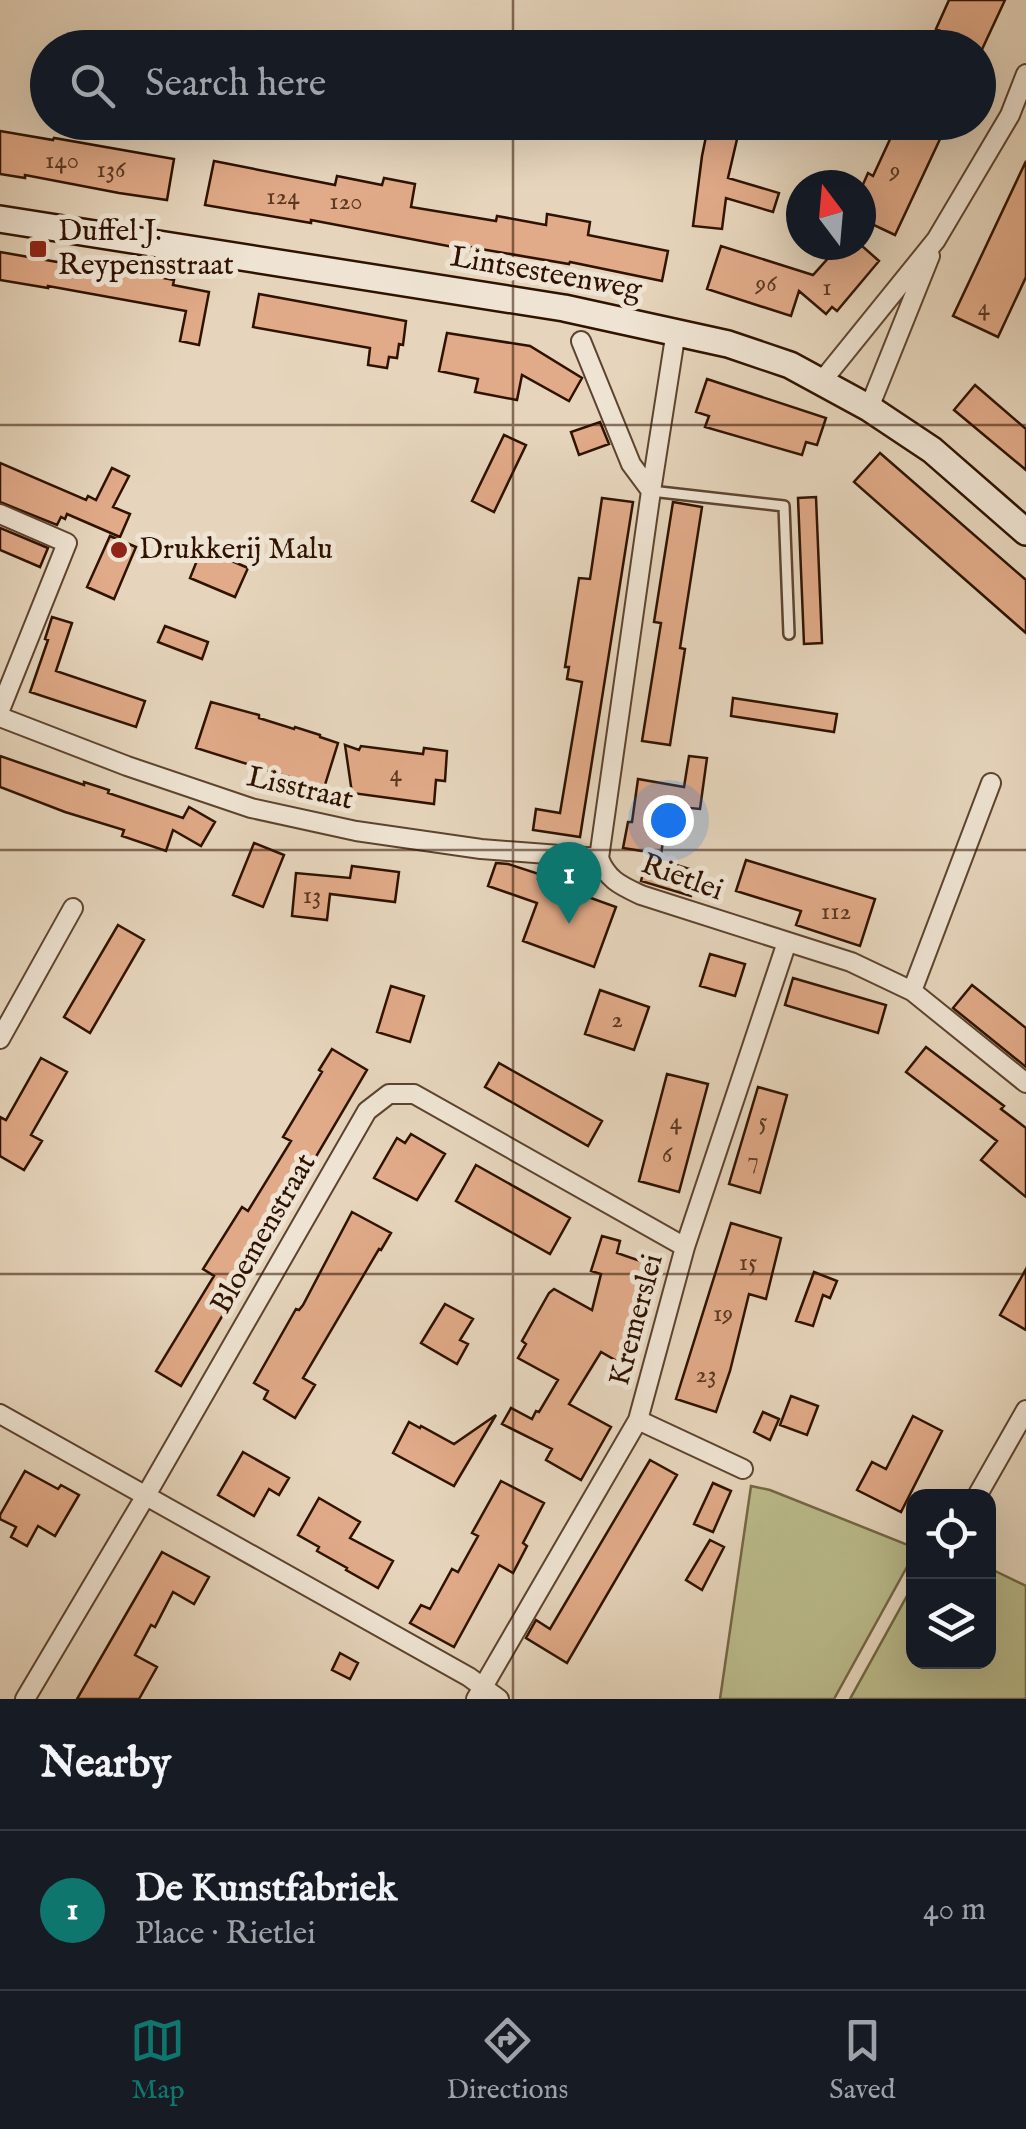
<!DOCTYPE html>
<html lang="en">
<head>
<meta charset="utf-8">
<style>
  :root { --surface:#171b24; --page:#242831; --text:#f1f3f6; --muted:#9ea1a6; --line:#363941; --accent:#0f766e }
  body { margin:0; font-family:"IM FELL English",serif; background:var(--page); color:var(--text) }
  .controls { position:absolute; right:30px; bottom:30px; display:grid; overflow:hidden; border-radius:20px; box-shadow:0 10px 40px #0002 }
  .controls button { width:90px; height:90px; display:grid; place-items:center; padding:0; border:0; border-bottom:2px solid var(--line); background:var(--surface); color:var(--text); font:50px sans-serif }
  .compass { position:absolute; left:786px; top:170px; width:90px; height:90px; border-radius:50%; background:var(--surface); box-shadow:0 10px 40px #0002; rotate:344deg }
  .you { position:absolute; left:668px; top:820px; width:35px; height:35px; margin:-25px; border:8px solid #fff; border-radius:50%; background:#1a73e8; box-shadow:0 0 0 15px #1a73e833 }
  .badge { display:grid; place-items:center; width:65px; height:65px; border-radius:50%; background:var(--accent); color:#fff; font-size:32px; font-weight:700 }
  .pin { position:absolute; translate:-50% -82px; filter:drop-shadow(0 2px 5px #0008) }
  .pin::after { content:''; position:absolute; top:52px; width:35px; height:30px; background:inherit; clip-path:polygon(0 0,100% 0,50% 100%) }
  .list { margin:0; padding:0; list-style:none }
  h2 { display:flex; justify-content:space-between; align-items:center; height:130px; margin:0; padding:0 40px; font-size:42px }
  h2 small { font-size:32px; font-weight:400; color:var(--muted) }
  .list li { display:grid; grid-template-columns:65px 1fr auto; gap:30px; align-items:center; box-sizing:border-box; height:160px; padding:0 40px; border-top:2px solid var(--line) }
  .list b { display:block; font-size:38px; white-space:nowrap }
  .list p { margin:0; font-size:32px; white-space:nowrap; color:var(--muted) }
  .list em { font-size:32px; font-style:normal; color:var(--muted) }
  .icon { flex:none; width:55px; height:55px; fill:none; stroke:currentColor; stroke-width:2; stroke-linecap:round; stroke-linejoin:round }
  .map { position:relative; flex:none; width:1026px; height:1699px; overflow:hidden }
  .search { position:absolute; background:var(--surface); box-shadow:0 10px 40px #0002; left:30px; right:30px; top:30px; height:110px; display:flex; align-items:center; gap:25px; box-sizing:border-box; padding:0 35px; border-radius:55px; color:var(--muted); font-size:38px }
  .sheet { height:290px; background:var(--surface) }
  nav { display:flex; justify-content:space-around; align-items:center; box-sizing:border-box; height:140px; border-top:2px solid var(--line); background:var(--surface); font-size:28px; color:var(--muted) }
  nav a { display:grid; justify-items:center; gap:5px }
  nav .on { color:var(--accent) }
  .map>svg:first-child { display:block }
  .green { fill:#bbbc8c; stroke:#756746; stroke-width:2.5 }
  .building { fill:#e1aa88; stroke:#2f1200; stroke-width:2.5 }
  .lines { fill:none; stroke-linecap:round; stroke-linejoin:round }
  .lane-casing { stroke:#5d432f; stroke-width:14 }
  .street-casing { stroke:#5d432f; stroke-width:22 }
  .secondary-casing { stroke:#2f1200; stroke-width:30 }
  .lane { stroke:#efe4d3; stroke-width:9 }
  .street { stroke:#efe4d3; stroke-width:18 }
  .secondary { stroke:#efe4d3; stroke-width:25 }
  .grid { fill:none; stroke:#2f1200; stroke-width:2.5; stroke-opacity:0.55 }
  .poi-dot { fill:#8f2418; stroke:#efe4d3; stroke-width:4 }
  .labels { text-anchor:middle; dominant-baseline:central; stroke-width:10; stroke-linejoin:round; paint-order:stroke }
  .number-label { font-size:25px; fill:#5c3822 }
  .poi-label { font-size:30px; fill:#2f1200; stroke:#efe4d3; text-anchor:start }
  .street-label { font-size:30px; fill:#2f1200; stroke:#efe4d3 }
</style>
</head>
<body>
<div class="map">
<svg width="1026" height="1699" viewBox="0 0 1026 1699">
  <rect width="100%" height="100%" fill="#e6d5bc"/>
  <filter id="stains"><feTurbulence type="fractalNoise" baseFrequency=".002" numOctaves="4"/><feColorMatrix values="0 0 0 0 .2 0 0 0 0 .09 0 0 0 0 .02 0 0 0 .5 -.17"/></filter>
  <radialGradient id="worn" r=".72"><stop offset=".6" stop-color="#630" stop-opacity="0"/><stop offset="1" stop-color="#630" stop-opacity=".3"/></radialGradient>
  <path class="green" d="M751,1486L770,1490L913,1547V1556L834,1699H720Z
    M989,1568L1026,1586V1699H850L913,1585L914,1662H988Z"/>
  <path class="building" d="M949,0H1005L978,58V48H955L958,39L936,29Z
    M709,122H741L728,178L779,193L773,212L726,198L722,229L693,226L702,156Z
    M898,122H948L895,235L861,219V189L868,173L873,176Z
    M0,131L53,140L54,138L174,159L167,200L119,193L25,175V178L0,174Z
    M214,161L335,185L337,176L382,185L384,178L415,184L411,207L496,221L497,216L546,225L547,214L590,222L588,235L668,251L662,281L570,262L569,264L469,247V250L311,220V223L205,205Z
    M1026,161V277L998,337L953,316Z
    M840,245H861L879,261L837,311L832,307L826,314L799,291L791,316L707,289L721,246L813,275Z
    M0,252L69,264L70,260L174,280L173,285L209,292L199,345L180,341L186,311L48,286V288L0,280Z
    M259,294L406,321L403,345L399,344L397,358L389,357L387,368L368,365L370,348L253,327Z
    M447,333L530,346L582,378L569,401L522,375L517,400L475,392L478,379L439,371Z
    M707,379L826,418L817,445L806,442L802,455L705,427L709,416L696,412Z
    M975,385L1026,429V470L954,410Z
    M600,422L609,444L579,455L571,432Z
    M504,435L526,445L494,512L472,501Z
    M880,453L1026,580V633L854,482Z
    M0,463L86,500L88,496L96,500L112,468L129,476L113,507L130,514L120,537L67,514L65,519L61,517L57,525L0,502Z
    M816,497L822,643L804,644L798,498Z
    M602,498L633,502L580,837L533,830L536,809L560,813L582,682L567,679L569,667H565L579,578L590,579Z
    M673,502L702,507L680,648L685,649L670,745L642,741L661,623L654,622Z
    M0,528L48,548L40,567L0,550Z
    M110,536L136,547L114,599L87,587Z
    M202,548L248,568L235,597L190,578Z
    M52,617L72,623L56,671L145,701L136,727L30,692L48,640L45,639Z
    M165,626L208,642L202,659L158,642Z
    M733,698L837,714L834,732L731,716Z
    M211,702L259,715V718L294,729L295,727L320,735V737L338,743L324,788L196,748Z
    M345,745L359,750L361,746L423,754L424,748L447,751L445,781L436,780L434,804L352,793Z
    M0,756L84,785V782L109,790L108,793L183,818L189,807L215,822L201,846L173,830L166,851L122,836L124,830L65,812L0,787Z
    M689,756L707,758L700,809L669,806L661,854L623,848L628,822H632L638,779L684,787Z
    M254,843L284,855L263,907L233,895Z
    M648,856L699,872L691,896L641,881Z
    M746,860L875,899L860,946L796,925L801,911L736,891Z
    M496,863L508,864L539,874L538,879L616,907L594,967L523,941L537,903L488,886Z
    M352,866L399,872L395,902L330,894L327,920L292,916L296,873L350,878Z
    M118,925L144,940L90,1033L64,1017Z
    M710,954L745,964L735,996L700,986Z
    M793,978L886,1005L878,1033L785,1005Z
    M972,985L1026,1028V1067L953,1008Z
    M391,986L424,996L410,1042L377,1032Z
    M600,990L649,1007L634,1050L585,1034Z
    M926,1047L1004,1106L1001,1109L1026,1128V1197L981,1160L997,1141L906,1072Z
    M332,1049L367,1070L181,1386L156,1371L214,1276L203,1269L242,1207L248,1211L291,1141L283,1137L322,1072L319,1070Z
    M41,1058L67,1072L31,1135L42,1141L24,1170L0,1156V1117L6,1120Z
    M499,1063L602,1121L588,1146L485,1087Z
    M667,1074L708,1084L679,1192L639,1181Z
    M758,1087L787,1095L760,1193L729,1184Z
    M411,1134L445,1154L417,1200L374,1178L397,1138L405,1143Z
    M476,1165L570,1218L550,1254L456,1201Z
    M352,1212L391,1233L381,1250L379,1249L303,1378L315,1385L295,1418L264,1399L268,1391L254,1383L296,1309L299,1310L303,1305Z
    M731,1223L781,1238L766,1299L749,1294L730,1371L716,1412L676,1399Z
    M602,1236L620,1241L617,1253L649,1264L631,1326L639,1331L622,1364L601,1352L569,1404L611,1427L581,1480L546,1460L552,1449L502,1424L511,1408L532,1419L536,1411L539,1412L558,1380L518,1358L526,1344L522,1341L549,1293L554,1289L592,1310L601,1274L591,1271Z
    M1026,1269V1330L1000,1315Z
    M814,1272L837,1281L830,1298L823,1295L813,1326L796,1321Z
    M445,1304L473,1319L460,1340L468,1344L457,1364L421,1343Z
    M791,1396L818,1406L807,1435L780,1425Z
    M763,1412L779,1419L770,1440L754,1432Z
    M496,1415L454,1486L393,1453L409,1422L420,1428L421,1426L454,1444Z
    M913,1416L942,1431L901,1512L857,1490L872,1462L886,1469Z
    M243,1452L289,1478L279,1495L269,1489L254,1516L218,1495Z
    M650,1460L677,1475L567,1663L526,1638L536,1620L550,1629Z
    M25,1471L58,1489L61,1485L79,1495L55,1536L38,1526L27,1546L11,1537L16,1527L0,1519V1515Z
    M501,1481L544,1503L523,1543L527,1546L513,1573L499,1565L454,1647L410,1623L421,1605L430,1609L452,1569L458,1572L478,1536L472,1533Z
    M713,1483L731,1491L713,1532L694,1524Z
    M319,1498L360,1522L350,1538L393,1561L378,1588L346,1570L347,1568L317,1551L319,1547L298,1535Z
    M710,1540L724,1547L702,1590L686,1580Z
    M162,1552L209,1577L194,1604L173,1592L155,1627L151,1625L135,1655L157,1667L139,1699H77Z
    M340,1653L358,1663L350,1679L332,1670Z"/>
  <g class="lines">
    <defs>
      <path id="lane" d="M651,491L784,506L789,634"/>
      <path id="street" d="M676,331L651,491L599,858C607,880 622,886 641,895L851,962L912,991L1026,1083
        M581,341L631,464L651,491
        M822,381L936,240L1010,115L1026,74
        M869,408L930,256
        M0,514L67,543L0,710
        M0,717L127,766L251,808L356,831L481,849L599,858
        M912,991L991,783
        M0,1039L73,908
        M0,1414L469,1677L499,1699
        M638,1420L743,1469
        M977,1496L1026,1410
        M25,1699L145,1497L367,1111L389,1094H414L685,1247
        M476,1699L638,1420L685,1247L787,942"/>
      <path id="secondary" d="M0,219L564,308L728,344L790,365L869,408L932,450L1026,532"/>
    </defs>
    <use href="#lane" class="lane-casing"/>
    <use href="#street" class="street-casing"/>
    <use href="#secondary" class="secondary-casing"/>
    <use href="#lane" class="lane"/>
    <use href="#street" class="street"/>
    <use href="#secondary" class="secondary"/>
  </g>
  <path class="grid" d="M513,0V48M513,122V1699M0,425H1026M0,850H1026M0,1274H1026"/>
  <g class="poi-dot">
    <rect x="28" y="239" width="20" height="20" rx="5"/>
    <circle cx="119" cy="550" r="10"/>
  </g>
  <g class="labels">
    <g class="number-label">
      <text x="62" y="161">140</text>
      <text x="111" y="170">136</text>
      <text x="895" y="171">9</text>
      <text x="283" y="197">124</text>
      <text x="346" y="202">120</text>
      <text x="766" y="284">96</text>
      <text x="827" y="288">1</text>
      <text x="984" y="308">4</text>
      <text x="396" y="774">4</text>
      <text x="312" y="896">13</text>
      <text x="836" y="912">112</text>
      <text x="617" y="1020">2</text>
      <text x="676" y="1122">4</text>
      <text x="763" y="1122">5</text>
      <text x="667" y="1155">6</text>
      <text x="753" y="1161">7</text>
      <text x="748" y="1263">15</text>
      <text x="723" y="1314">19</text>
      <text x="706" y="1375">23</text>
    </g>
    <g class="poi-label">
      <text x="58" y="232">Duffel J.<tspan x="58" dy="34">Reypensstraat</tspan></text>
      <text x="139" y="550">Drukkerij Malu</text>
    </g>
    <g class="street-label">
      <text transform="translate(546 274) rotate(10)">Lintsesteenweg</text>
      <text transform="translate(300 789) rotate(13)">Lisstraat</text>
      <text transform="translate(682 878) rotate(20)">Rietlei</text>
      <text transform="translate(264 1234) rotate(-60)">Bloemenstraat</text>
      <text transform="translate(637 1320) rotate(-75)">Kremerslei</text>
    </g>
  </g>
  <rect width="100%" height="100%" filter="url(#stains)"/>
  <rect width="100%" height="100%" fill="url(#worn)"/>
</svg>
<div class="controls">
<button><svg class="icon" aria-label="locate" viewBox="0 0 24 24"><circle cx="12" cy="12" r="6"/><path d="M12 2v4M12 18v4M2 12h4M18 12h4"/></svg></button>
<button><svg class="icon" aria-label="layers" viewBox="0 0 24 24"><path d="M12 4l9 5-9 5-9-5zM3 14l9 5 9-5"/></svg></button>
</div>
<svg class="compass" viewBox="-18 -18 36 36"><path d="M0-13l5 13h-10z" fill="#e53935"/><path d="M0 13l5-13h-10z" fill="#9ea1a6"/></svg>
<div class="you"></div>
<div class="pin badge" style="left:569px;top:924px">1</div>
<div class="search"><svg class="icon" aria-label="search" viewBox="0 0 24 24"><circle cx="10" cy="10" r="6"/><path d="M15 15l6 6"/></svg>Search here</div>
</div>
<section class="sheet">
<h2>Nearby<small></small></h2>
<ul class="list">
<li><span class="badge">1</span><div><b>De Kunstfabriek</b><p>Place · Rietlei</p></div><em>40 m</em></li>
</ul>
</section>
<nav>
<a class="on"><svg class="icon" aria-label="map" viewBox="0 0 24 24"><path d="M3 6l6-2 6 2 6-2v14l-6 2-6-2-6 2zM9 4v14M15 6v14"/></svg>Map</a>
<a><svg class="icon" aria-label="directions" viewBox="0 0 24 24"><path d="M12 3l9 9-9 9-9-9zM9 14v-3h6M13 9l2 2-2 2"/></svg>Directions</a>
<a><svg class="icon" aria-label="saved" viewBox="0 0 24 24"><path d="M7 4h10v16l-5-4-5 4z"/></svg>Saved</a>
</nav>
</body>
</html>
